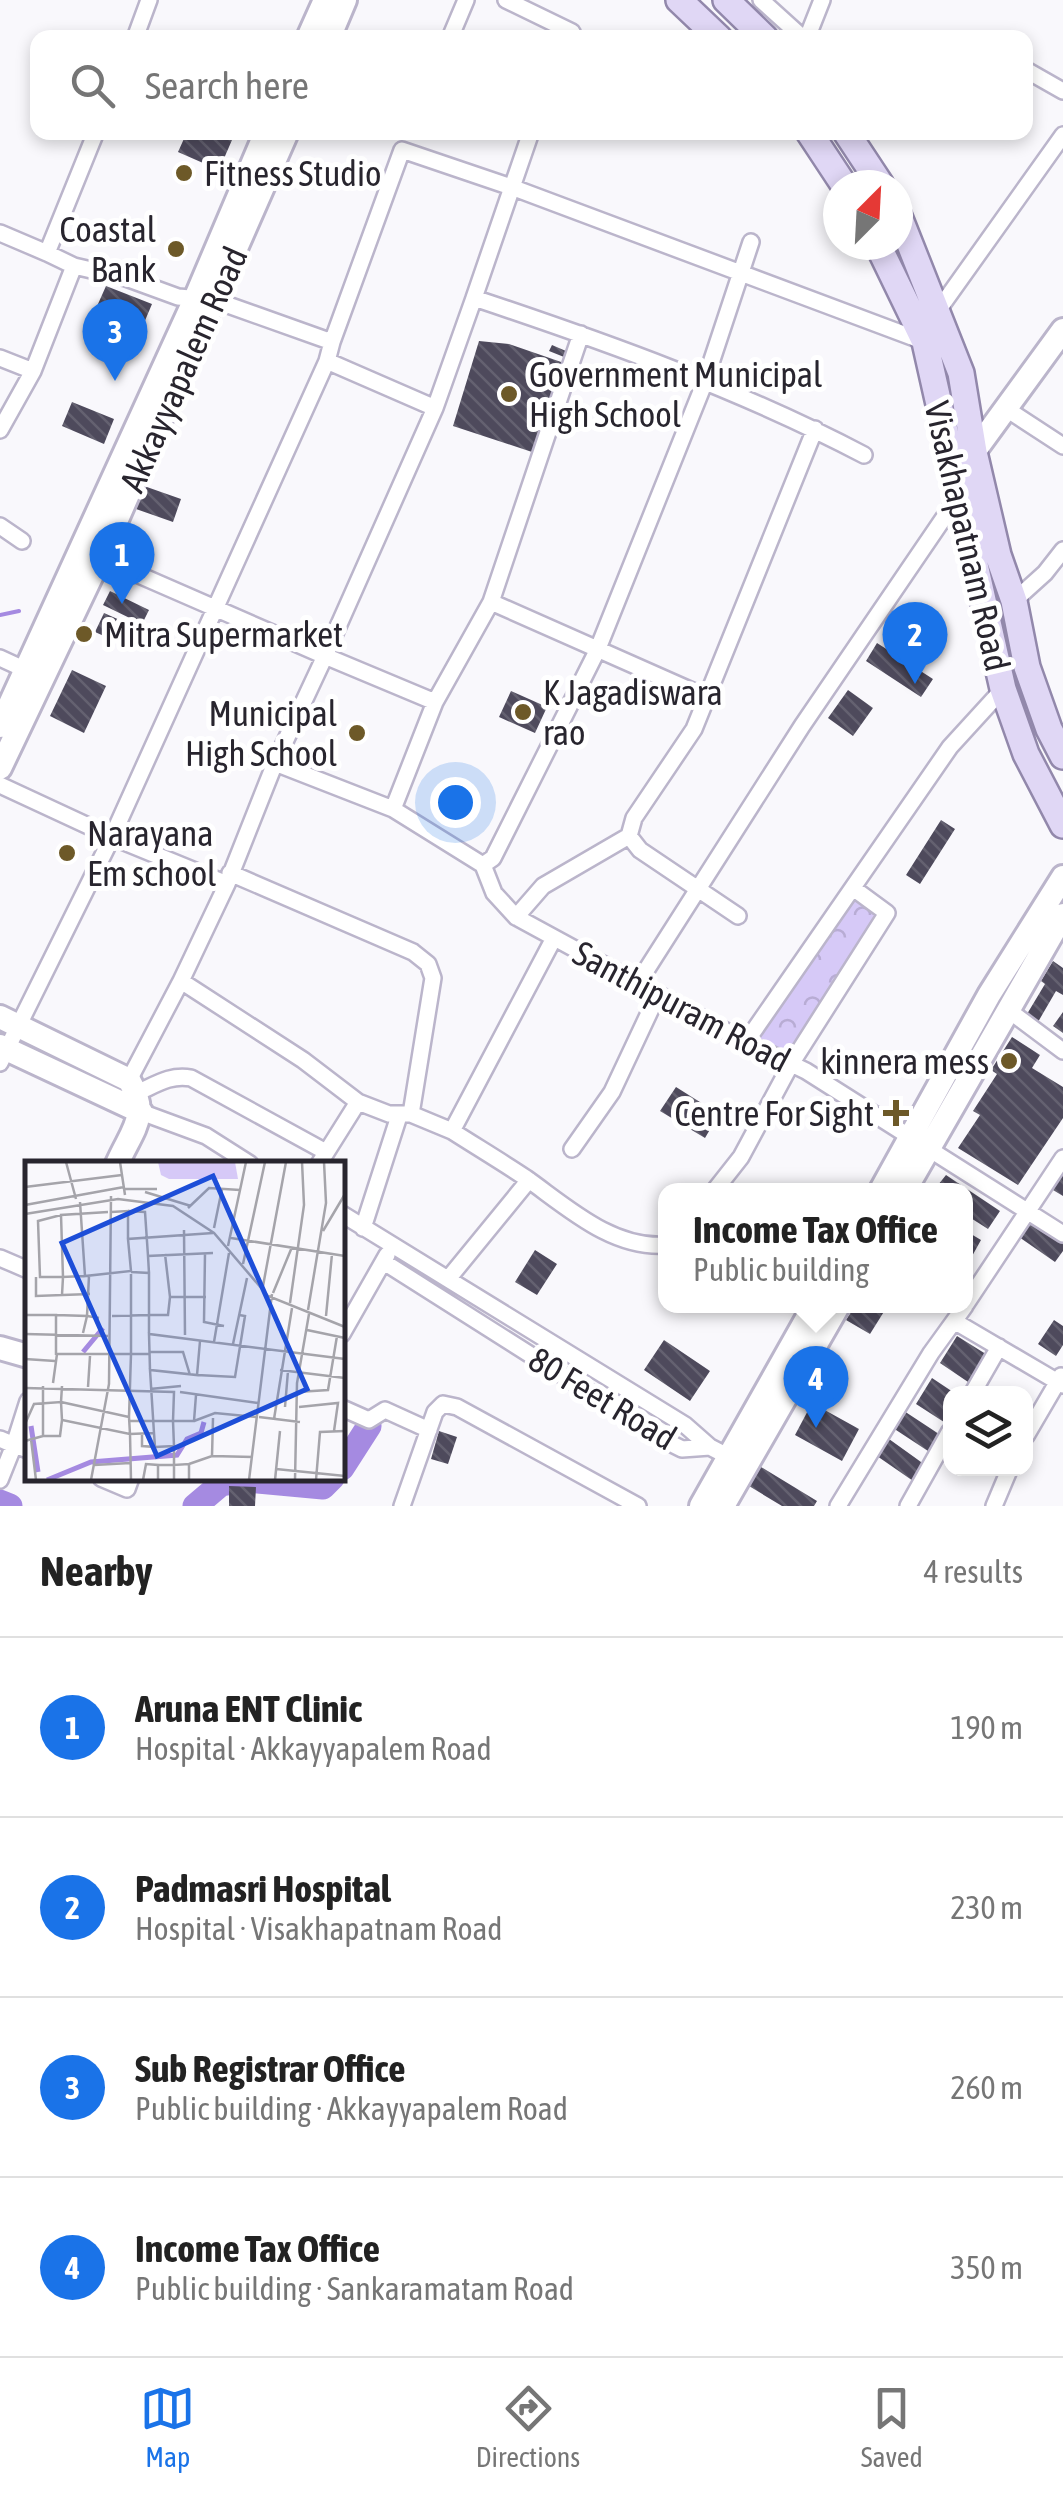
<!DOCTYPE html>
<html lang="en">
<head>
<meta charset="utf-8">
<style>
  :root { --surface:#fff; --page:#f6f6f6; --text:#222; --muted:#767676; --line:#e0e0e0; --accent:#1a73e8 }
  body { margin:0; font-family:"Asap Condensed",sans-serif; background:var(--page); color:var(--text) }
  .controls { position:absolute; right:30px; bottom:30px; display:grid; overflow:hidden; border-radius:20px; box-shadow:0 5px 15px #0003 }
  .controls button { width:90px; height:90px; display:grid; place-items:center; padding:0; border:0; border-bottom:2px solid var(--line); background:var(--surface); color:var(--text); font:50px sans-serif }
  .compass { position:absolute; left:823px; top:170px; width:90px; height:90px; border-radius:50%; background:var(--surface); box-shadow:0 5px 15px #0003; rotate:24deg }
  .you { position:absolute; left:455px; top:802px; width:35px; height:35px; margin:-25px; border:8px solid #fff; border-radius:50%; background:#1a73e8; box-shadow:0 0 0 15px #1a73e833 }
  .badge { display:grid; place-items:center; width:65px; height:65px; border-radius:50%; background:var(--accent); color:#fff; font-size:32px; font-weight:700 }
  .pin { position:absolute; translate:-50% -82px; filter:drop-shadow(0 2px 5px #0008) }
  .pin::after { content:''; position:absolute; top:52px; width:35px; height:30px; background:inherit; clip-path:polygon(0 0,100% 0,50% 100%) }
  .popup { position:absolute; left:658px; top:1183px; width:315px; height:130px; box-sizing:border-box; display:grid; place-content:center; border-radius:20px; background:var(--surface); filter:drop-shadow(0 2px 8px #0005); font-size:32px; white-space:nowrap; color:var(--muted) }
  .popup b { font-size:38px; color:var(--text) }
  .popup::after { content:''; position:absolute; left:50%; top:100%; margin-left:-20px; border:20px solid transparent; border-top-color:var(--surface) }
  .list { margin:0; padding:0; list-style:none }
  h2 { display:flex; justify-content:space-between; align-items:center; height:130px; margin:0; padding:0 40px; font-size:42px }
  h2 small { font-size:32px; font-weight:400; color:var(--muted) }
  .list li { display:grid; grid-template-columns:65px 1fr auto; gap:30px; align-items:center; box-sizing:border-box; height:180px; padding:0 40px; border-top:2px solid var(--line) }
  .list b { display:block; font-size:38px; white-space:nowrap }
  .list p { margin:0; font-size:32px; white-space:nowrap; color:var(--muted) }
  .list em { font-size:32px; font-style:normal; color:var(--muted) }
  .icon { flex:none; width:55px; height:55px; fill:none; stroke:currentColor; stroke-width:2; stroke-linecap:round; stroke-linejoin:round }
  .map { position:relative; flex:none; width:1063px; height:1506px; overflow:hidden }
  .search { position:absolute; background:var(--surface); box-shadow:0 5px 15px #0003; left:30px; right:30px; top:30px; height:110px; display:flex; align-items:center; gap:25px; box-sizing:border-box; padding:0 35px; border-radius:20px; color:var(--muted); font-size:38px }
  .sheet { height:850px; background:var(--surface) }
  nav { display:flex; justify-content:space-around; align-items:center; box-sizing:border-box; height:140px; border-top:2px solid var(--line); background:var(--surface); font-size:28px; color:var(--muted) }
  nav a { display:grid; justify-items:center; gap:5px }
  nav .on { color:var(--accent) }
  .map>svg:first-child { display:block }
  .park { fill:url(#park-crowns) }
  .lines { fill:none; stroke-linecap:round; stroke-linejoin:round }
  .stream { stroke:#a58ae1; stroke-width:4 }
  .river { stroke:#a58ae1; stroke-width:25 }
  .building { fill:url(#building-back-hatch) }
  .street-casing { stroke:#bbb5cb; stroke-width:20 }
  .secondary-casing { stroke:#bbb5cb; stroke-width:28 }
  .primary-casing { stroke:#9288ab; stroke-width:30 }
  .street { stroke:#fff; stroke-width:15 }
  .secondary { stroke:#fff; stroke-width:22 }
  .primary { stroke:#e0d7f5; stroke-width:25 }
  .poi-dot { fill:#6d5928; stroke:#fff; stroke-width:4 }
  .labels { text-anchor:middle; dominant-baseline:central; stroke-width:10; stroke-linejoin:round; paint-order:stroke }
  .poi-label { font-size:35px; fill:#28252e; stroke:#fff; text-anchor:start }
  .street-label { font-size:35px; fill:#28252e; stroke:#fff }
  .inset-river { fill:none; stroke:#a58ae1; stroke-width:5 }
  .inset-road { fill:none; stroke:#a5a4aa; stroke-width:2.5 }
  .view { fill:#1d4ed8; fill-opacity:0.15; stroke:#1d4ed8; stroke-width:5 }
  .inset-edge { fill:none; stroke:#28252e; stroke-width:5 }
</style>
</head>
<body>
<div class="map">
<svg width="1063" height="1506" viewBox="0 0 1063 1506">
  <defs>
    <pattern id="park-crowns" width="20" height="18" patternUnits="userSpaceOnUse" patternTransform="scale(2.5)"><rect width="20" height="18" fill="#d6c9f7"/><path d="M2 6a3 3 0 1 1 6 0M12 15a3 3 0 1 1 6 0" fill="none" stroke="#b8acd4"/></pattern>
    <pattern id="building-back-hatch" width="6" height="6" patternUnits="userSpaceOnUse" patternTransform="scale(2.5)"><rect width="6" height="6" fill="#4e4a5c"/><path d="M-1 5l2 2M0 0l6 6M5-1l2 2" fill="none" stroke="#646170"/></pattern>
  </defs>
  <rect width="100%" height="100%" fill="#f9f8fc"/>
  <path class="park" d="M853,888L887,913L791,1064L746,1042Z"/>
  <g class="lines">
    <path class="stream" d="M0,615L19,611"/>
    <path class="river" d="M342,1468L369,1426
      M0,1502L10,1506
      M195,1506L221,1484L247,1480L323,1487L332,1478"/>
  </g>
  <path class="building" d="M187,132H215L232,140L219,170L178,152Z
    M106,286L152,304L144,323L98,304Z
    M113,319L140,330L131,352L104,342Z
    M479,341L509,344L564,363L538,454L453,426Z
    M552,345L566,351L564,357L549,351Z
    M72,402L114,419L104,444L62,426Z
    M144,486L181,499L173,522L136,509Z
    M110,591L149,610L142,624L103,605Z
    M104,613L131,625L122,644L95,632Z
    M877,643L933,679L921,697L866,661Z
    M72,670L106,686L84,733L50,716Z
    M848,690L873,708L853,736L828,718Z
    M511,691L547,707L535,733L499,717Z
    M941,820L955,829L920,884L906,875Z
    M1053,961L1063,968V995L1056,991L1038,1022L1027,1014L1045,984L1041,981Z
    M1063,1012V1033L1053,1026Z
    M1012,1037L1040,1055L1032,1068L1063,1087V1118L1018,1185L958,1148L980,1115L973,1111L997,1074L991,1070Z
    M676,1087L719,1114L705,1138L660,1111Z
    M1063,1162V1196L1048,1187Z
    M946,1175L1000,1211L988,1229L966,1215V1190H934Z
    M1030,1220L1063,1243V1251L1055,1262L1019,1237Z
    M966,1231L981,1240L971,1258L966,1255Z
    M535,1250L557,1264L537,1295L515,1282Z
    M855,1306H878L885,1310L870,1334L846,1320Z
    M1054,1320L1063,1326V1345L1056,1356L1038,1344Z
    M957,1336L989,1356L971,1384L940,1363Z
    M664,1340L710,1371L690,1401L644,1370Z
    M932,1378L956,1394H950V1418L947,1424L916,1404Z
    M812,1403L859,1429L842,1461L795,1435Z
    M904,1411L942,1436L931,1453L893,1428Z
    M439,1431L457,1437L448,1464L431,1459Z
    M889,1439L928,1467L916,1483L877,1456Z
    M761,1467L817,1501L814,1506H782L749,1486Z
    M229,1486L256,1487L255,1506H229Z"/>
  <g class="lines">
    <defs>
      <path id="street" d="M506,0L572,32L569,38
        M761,0L803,38
        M135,38L149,0
        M450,38L466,0
        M807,38L822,0
        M1026,70L1063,91
        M96,132L47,253L74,266L126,278L178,297L214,300L332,342L402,150L514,188L925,342
        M0,233L47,253
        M474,298L531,132
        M937,312L1063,135
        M0,358L33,371
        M435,408L474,298C606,342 740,390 864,455
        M1008,410L1063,446
        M0,430L33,371L74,266
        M0,526L22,541
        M100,558L325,656L435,408L327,361L332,342
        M1014,601L1045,573L1063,550
        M491,602L581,334
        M0,658L26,670
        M275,763L325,656L435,702L491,602L708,698
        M0,785L112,837L327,361
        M393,809L435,702
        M483,865L493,858L597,651L704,384L751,242
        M230,873L413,952L428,964L433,978L411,1114
        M738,916L640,850L629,836L634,818L694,729L815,429
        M516,917L543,886L629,836
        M181,981L227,884L275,763L393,809L483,865L494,893L516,917L746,1042L806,1071L1063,1234
        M638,983L802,726L958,497
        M1007,1009L1063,1051
        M746,1042L950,747L1003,689
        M0,1063L112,837L227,884
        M129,1080L181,981L303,1060L358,1102L389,1114H411L452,1131L554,938
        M137,1093C155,1085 170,1074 191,1078L326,1152
        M141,1112L206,1136L250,1164
        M452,1131C477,1147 502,1162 526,1178C567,1207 612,1249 666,1245
        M572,1149L612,1092L658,994
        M319,1164L358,1102
        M715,1190L741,1157L791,1064L887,913L853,888
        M342,1214L685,1425L710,1447L737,1461
        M363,1228L399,1116
        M0,1258L28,1270
        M384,1262L666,1441L682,1449L710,1447
        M448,1279L529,1180
        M966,1304L1063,1158
        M954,1321L1063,1385
        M342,1334L387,1255
        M972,1394L999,1347
        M28,1401L14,1445L28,1450
        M342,1408L369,1420L385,1410L429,1430
        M1026,1436L1061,1376
        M0,1439L14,1445L0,1480
        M101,1478L127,1489L131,1478
        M402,1506L435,1412L443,1404L457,1407L638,1506
        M838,1506L931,1353L965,1306
        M908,1506L950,1431
        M994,1506L1010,1468"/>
      <path id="secondary" d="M308,38L325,0
        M329,38L345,0
        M974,452L1063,330
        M0,726L195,299L266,132
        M0,768L100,558L287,132
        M0,1017L129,1080C150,1116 133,1128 117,1164
        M0,1046L141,1112
        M881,1190L989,995L1063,877
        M905,1190L1063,915
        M0,1348L28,1356
        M701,1506L814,1306
        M723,1506L838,1306"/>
      <path id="primary" d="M679,0L719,38
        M726,0L765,38
        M809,132L844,185
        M846,132L881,185
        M898,214L961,373L974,452L998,555L1014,601L1027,667L1049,729L1063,756
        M878,245L925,342L1003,689L1026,754L1063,825"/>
    </defs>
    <use href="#street" class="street-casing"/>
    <use href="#secondary" class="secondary-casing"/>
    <use href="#primary" class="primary-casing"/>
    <use href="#street" class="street"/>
    <use href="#secondary" class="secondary"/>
    <use href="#primary" class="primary"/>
  </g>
  <g class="poi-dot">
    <circle cx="184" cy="173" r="10"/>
    <circle cx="176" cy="249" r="10"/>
    <circle cx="509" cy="394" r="10"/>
    <circle cx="84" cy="634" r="10"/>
    <circle cx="523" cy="712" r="10"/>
    <circle cx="357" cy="733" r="10"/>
    <circle cx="67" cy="853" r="10"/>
    <circle cx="1009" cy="1061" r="10"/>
    <path d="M891 1098h10v10h10v10h-10v10h-10v-10h-10v-10h10z"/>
  </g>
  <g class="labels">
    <g class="poi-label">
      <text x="204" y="173">Fitness Studio</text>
      <text x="156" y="229" text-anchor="end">Coastal<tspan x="156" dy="40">Bank</tspan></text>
      <text x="529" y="374">Government Municipal<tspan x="529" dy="40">High School</tspan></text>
      <text x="104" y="634">Mitra Supermarket</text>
      <text x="543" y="692">K Jagadiswara<tspan x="543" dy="40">rao</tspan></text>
      <text x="337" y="713" text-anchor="end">Municipal<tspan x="337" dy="40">High School</tspan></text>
      <text x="87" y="833">Narayana<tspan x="87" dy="40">Em school</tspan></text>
      <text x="989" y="1061" text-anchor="end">kinnera mess</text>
      <text x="874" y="1113" text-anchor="end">Centre For Sight</text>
    </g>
    <g class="street-label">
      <text transform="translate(183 369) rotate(-66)">Akkayyapalem Road</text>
      <text transform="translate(968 536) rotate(77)">Visakhapatnam Road</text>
      <text transform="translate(682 1006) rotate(28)">Santhipuram Road</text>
      <text transform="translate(603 1398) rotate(31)">80 Feet Road</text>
    </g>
  </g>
  <g transform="translate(25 1161)">
    <rect width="320" height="320" fill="#f9f8fc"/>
    <path d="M133,1H210L213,18H144L136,14Z" fill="#d6c9f7"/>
    <path class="inset-river" d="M58,191L78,167M6,265L13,311M22,319L66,301L152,294L162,278L176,272L179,261"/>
    <path class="inset-road" d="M41,1L51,38M95,1L100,34M0,26L97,14M100,28H132M120,31L166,45M55,41L60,115L106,110L103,78L188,72M0,44L99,26M163,47L184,27L215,29M103,50L120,51L123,95M86,51L103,50V78M0,53L93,38L148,45L189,72L243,135L320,166M36,54L13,60L15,116H38L37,134M189,67L197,28M159,69L160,174M298,70L320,33M206,77L320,95M203,85L221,1M180,92L179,161L199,165M140,93L145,136M218,103L240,1M124,112L123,95L188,92M60,115L38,116L36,54L83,51M64,115L62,155L74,157M11,116V135L65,133M238,125L261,1M248,132L267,86M265,142L279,44L277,1M283,149L301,42L299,1M0,154H31V194M31,154L62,155L58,172M87,155L124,154V112L106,111M301,155L307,93M282,169L320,177M0,173L83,175M124,173V154H143L145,136H181M189,181L204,92M208,183L222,117M125,191H158L165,214M0,198L30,200M125,209L124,173L320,198M255,209L320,217M172,214L210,216L220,155L214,154M28,222L32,193H106V113M37,225L36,241L104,256L105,273L129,272L125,209L172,214L175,180M63,226L65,195M0,227L149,231L148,260H104M125,228L156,225M155,231L233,242M272,231L303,229L312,175M260,246L263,210M274,246L313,242L309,270M104,256L106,193H125M234,256L275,261M249,258L267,147M169,260L190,252L231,256M0,263L9,243L36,241L37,259L105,273L106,319M129,272L130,286L149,285L148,260H169L171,234M117,274V285L130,286V292M18,275H35L37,259M6,278L11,319M0,280L18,275V225M149,285V304L164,303V319M187,295L188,257M164,303L187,295L228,296M69,304L105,302M133,304H149V319M251,308L320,315M66,319L84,223L86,35M118,319L121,303L133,304V319M224,319L247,133M250,319L255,270M270,319L272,222L284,153M291,319L295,271L320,270"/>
    <path class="view" d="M188,15L282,228L132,295L37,82Z"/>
    <rect width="320" height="320" class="inset-edge"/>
  </g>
</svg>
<div class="controls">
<button><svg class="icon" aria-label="layers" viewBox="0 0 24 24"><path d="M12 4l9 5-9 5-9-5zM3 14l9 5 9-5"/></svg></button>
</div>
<svg class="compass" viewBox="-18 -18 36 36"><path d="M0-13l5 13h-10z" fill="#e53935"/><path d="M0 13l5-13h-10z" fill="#767676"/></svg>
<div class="you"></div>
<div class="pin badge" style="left:122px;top:604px">1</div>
<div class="pin badge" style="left:915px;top:684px">2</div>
<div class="pin badge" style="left:115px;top:381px">3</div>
<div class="pin badge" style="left:816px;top:1428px">4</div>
<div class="popup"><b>Income Tax Office</b>Public building</div>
<div class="search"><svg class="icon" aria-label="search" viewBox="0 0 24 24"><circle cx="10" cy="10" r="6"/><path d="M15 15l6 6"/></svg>Search here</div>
</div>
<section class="sheet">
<h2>Nearby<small>4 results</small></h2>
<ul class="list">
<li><span class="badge">1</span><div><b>Aruna ENT Clinic</b><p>Hospital · Akkayyapalem Road</p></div><em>190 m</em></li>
<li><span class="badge">2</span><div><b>Padmasri Hospital</b><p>Hospital · Visakhapatnam Road</p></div><em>230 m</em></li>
<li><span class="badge">3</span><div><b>Sub Registrar Office</b><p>Public building · Akkayyapalem Road</p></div><em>260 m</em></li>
<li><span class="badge">4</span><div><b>Income Tax Office</b><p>Public building · Sankaramatam Road</p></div><em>350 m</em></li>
</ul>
</section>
<nav>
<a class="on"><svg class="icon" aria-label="map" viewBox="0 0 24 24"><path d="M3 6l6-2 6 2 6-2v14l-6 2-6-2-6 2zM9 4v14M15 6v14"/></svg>Map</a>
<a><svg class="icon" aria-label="directions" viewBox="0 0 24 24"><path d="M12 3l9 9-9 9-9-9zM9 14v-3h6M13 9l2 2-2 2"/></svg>Directions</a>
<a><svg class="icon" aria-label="saved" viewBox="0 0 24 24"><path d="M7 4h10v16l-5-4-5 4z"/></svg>Saved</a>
</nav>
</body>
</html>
